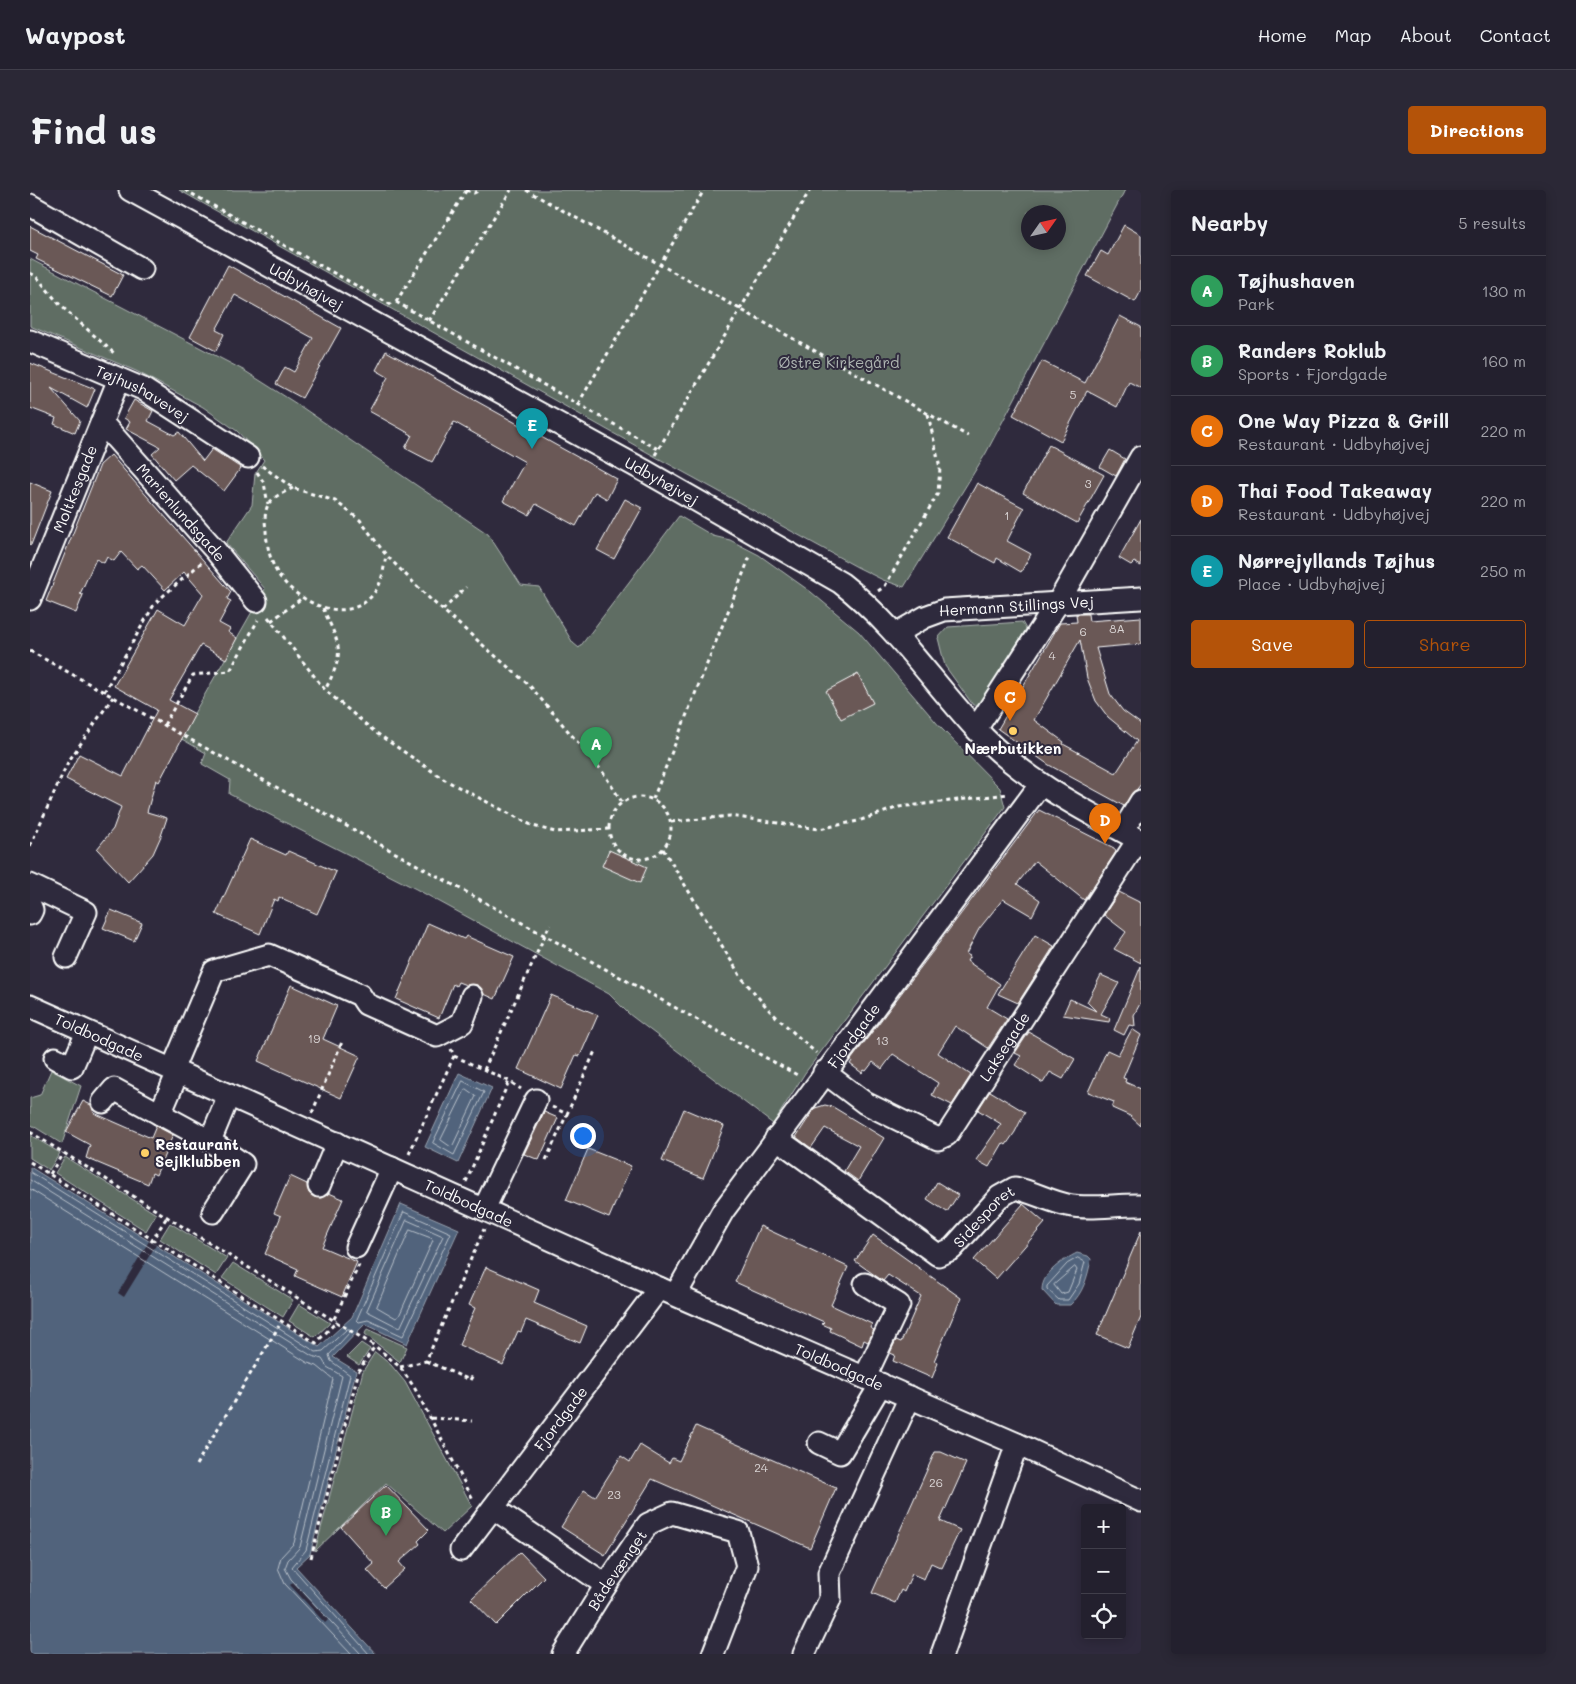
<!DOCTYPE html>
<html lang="en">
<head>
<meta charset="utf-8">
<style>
  :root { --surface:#23202e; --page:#2b2836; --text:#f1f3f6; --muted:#a3a3aa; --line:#403e4a; --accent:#b45309 }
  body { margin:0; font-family:Mali,sans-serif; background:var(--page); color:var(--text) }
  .controls { position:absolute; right:15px; bottom:15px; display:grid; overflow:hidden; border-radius:5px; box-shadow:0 2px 12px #0003 }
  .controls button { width:45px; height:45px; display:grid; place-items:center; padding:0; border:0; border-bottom:1px solid var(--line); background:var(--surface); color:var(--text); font:25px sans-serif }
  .compass { position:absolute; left:991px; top:15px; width:45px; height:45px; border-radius:50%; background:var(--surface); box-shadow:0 2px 12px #0003; rotate:56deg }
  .you { position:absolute; left:552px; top:945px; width:18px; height:18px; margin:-12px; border:4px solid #fff; border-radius:50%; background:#1a73e8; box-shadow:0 0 0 8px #1a73e833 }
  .badge { display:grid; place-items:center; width:32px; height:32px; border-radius:50%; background:var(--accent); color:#fff; font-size:16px; font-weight:700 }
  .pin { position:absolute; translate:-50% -41px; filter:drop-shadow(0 1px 2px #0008) }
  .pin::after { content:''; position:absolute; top:26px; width:18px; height:15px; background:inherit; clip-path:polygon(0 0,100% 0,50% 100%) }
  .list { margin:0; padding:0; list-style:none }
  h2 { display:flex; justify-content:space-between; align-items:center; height:65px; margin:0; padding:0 20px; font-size:21px }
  h2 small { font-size:16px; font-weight:400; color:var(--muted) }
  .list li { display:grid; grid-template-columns:32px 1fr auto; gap:15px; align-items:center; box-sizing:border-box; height:70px; padding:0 20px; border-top:1px solid var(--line) }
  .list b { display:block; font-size:19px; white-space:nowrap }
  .list p { margin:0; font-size:16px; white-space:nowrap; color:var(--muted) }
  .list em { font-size:16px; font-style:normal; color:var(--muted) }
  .actions { display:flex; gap:10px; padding:15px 20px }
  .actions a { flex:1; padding:11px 0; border:1px solid var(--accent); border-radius:5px; text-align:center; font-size:18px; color:var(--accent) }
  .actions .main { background:var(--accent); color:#fff }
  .icon { flex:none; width:28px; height:28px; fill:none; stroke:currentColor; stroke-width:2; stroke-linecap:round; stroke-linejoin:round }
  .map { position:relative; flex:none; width:1111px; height:1464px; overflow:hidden; border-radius:5px }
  header { display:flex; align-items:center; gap:30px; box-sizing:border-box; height:70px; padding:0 25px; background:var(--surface); border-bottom:1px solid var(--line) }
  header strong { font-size:24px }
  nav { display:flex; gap:28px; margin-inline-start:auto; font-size:18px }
  .intro { display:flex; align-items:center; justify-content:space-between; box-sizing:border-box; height:120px; padding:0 30px }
  h1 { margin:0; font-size:35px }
  .button { padding:12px 22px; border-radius:5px; background:var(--accent); color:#fff; font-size:18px; font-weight:700 }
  main { display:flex; gap:30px; padding:0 30px }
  aside { flex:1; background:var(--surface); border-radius:5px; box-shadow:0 2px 12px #0003 }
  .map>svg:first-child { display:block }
  .green { fill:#5e6d64; stroke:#aeb6b2; fill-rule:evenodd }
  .water { fill:#51647c; stroke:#97a2b0 }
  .pier { fill:#2f2a3d }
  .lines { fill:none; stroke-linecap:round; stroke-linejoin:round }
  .shore { stroke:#b9c1cb; stroke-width:1 }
  .building { fill:#6a5857; stroke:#fff; fill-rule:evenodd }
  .minor-casing { stroke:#fff; stroke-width:25 }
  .path { stroke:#fff; stroke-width:3; stroke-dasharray:4 4; stroke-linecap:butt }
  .minor { stroke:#2f2a3d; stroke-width:21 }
  .poi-dot { fill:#ffd166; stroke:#2f2a3d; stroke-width:2 }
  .labels { text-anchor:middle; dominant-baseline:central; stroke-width:4; stroke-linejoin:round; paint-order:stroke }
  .number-label { font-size:12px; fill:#dad5d5 }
  .street-label { font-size:15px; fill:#fff; stroke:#2f2a3d }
  .park-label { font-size:15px; fill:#aeb6b2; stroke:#2f2a3d }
  .poi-label { font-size:15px; font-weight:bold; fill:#fff; stroke:#2f2a3d }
</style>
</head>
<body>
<header>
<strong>Waypost</strong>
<nav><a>Home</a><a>Map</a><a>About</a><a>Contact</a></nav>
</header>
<div class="intro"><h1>Find us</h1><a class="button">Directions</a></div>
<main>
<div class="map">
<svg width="1111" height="1464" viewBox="0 0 1111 1464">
  <rect width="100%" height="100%" fill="#2f2a3d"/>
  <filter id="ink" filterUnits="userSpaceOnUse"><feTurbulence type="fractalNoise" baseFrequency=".02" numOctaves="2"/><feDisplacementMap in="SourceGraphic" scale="10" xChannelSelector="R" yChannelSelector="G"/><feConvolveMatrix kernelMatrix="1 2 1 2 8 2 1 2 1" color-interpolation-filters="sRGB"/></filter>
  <g filter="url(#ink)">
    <path class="green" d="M149,0H1095L956,263L874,397L853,390L827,377L624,266ZM998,22H1028V52H998Z
      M0,69L215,181L270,216L458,344L491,395L509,397L543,453L549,458L649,326L683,346L700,350L729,365L781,402L829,442L911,538L970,598L975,617L775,883L743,934L599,824L579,804L386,699L199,604L200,590L172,574L176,563L150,548L235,399L196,353L222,315L225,284L234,270L207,241L173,217L106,181L0,136Z
      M992,432L996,439L954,509L946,515H943L915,476L908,448L918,437Z
      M21,880L51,896L32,954L0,934V908L10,905Z
      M0,945L30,963L19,980L0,968Z
      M35,967L126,1024L116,1041L25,983Z
      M140,1033L197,1068L186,1085L130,1049Z
      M203,1073L263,1110L253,1127L192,1088Z
      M269,1114L300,1133L285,1147L259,1131Z
      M337,1139L377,1157L370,1172L335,1144Z
      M331,1153L340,1159L329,1175L317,1167Z
      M345,1162L361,1175L375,1192L442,1316L413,1343L356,1293L285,1361L333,1181Z"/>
    <path class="water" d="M429,883L462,898L428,973L395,957Z
      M0,977L289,1157L322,1127L371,1014L429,1039L377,1154L335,1134L303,1167L326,1181L280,1364L266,1377L346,1464H0Z
      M1047,1063L1058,1066L1061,1069C1058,1086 1053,1104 1040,1115H1026L1012,1100C1012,1083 1033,1070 1047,1063Z"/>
    <path class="pier" d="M119,1051L126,1055L94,1107L88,1103Z
      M263,1392L298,1430L295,1433L260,1395Z"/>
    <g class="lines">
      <path class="shore" d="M433,891L454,902L424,965L403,953Z
        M436,899L446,906L423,955L421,957L411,950Z
        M0,982L286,1162L293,1161L317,1139H320V1142L299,1165L301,1171L320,1185L276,1360L262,1377L339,1464
        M0,990L282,1166L292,1169L297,1177L312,1186L270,1357L258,1370L255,1378L261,1389L331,1464
        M0,999L278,1173L287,1176L303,1189L264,1353L251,1367L248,1378L255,1394L321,1464
        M374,1022L421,1043L373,1146L338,1130L329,1132L327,1130Z
        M377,1030L413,1046L370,1138L337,1121Z
        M380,1040L401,1048L403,1050L369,1126L366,1128L347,1117Z
        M1048,1068L1055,1072L1049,1094L1038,1110H1029L1017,1099V1096L1037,1074Z
        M1045,1077L1047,1080L1038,1102L1031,1104L1024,1095Z"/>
    </g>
    <path class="building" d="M1094,35L1111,45V101L1105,112L1057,86L1071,61L1078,65Z
      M0,36L93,85L82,106L6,69L8,65L0,61Z
      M198,75L311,138L272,208L246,194L255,177L264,182L283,148L205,105L186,140L194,144L186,161L160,147Z
      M1090,126L1111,137V198L1099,192L1087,217L1057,201L1031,251L983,225L1012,171L1055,193Z
      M356,161L587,289L577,309L565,302L546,336L506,314L499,325L473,311L495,272L424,232L402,272L375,258L382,245L339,221L358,187L346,180Z
      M0,173L65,199L57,218L21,198L50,231L45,243L24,234L26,228L0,218Z
      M104,210L123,221L118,231L144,245L149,242L173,271L182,259L211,278L194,301L161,275L144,290L122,264L130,257L96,239L100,232L94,228Z
      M1019,255L1074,285L1047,333L993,303Z
      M1080,260L1095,269L1086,286L1070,277Z
      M81,265L201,402L197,409L201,411L189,433L200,439L198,442L207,448L196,469L171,455L139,510L165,524L129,592L126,590L117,622L137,628L131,646L123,664L98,692L67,659L83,639L91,617L36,589L49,564L93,586L127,520L84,496L128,419L155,435L173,404L154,382L135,400L112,375L107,379L91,362L84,371L77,367L74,373L66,369L50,404L53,405L46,423L16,411L70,275Z
      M0,292L22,301L1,355H0Z
      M947,293L994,318L977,351L1001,364L991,382L967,368L965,373L917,347Z
      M595,309L612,318L584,369L567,360Z
      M1111,329V376L1104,372L1101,375L1089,368Z
      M1046,424H1058L1059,431L1111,427V454L1066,458L1080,504L1093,521L1111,534V594L1094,616L1019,575L968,539L1030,433L1047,432ZM1050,450L1057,488L1066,511L1078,527L1107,551L1086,583L1033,554L1034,552L1004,530Z
      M828,484L843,513L811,529L796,501Z
      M1009,620L1084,658L1086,662L1054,710L1005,671L987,694L1010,710L1002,726L973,709L949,739L936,764L940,766L937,771L970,794L957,817L977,829L958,858L925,836L908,863L941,885L922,915L902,905L908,893L863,864L852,879L843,872L836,881L834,880L832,883L820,874L822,871L821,870Z
      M220,649L256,665L258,661L306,682L287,724L249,707L248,711L244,709L230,744L186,724Z
      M579,660L617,677L610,693L572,676Z
      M1089,702L1111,713V773L1084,759L1096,742L1074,725Z
      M81,720L112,733L104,751L73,738Z
      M398,733L434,749L436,746L484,767L465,809L454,804L447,795H436L428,792L426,796L423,794L409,828L366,809Z
      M1005,745L1024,756L988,813L968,804Z
      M1111,776V812L1104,825L1105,836L1099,835L1094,845L1084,840Z
      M1071,785L1089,793L1071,824L1080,828L1079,832L1033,825L1040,809L1066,821L1057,812Z
      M261,795L307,816L293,849L330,866L311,908L228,871Z
      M521,805L568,825L550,866L546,865L531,899L488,879Z
      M1102,839L1111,845L1093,888L1096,889L1095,892L1111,899V936L1100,926L1082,918L1084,912L1058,902L1077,860L1088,865Z
      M999,842L1045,869L1033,889L1020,882L1013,893L985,875L991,866L985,863Z
      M960,901L995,922L985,942L976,955L973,953L959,977L946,970L971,934L948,920Z
      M53,911L61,915L64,923L121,948L126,936L143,945L126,985L122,983L118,994L56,968L60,955L36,942Z
      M795,915L803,917L854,948L828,991L814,981L829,956L795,938L781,958L766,947L785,918Z
      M654,919L694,936L673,988L632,971Z
      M514,922L528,928L509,970L494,964Z
      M558,959L601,976L579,1028L536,1010Z
      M260,986L277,994L279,1003L284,1007L291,1008L299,1003L313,1009L292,1057L327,1072L312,1107L265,1086L268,1079L235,1064L251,1026L244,1023Z
      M907,992L928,1005L917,1022L897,1009Z
      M993,1014L1015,1033L966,1089L944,1070Z
      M730,1036L818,1077L801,1115L842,1134L840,1138L844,1140L838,1152L834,1150L832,1156L800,1141L801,1138L792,1134L794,1132L705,1092Z
      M1111,1041V1127L1098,1158L1067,1145Z
      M843,1045L931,1108L904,1171L908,1173L902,1188L863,1171L865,1165L860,1163L866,1150L871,1152L891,1106L858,1085L853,1091L825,1071Z
      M456,1077L509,1100L504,1113L557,1136L550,1153L496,1130L491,1142L488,1141L473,1175L429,1155L445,1118L439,1115Z
      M666,1236L806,1298L780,1358L622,1289L575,1365L531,1337L554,1300L565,1307L591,1266L600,1272L610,1255L639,1273L642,1268L649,1271Z
      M905,1262H911L936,1273L910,1331L930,1340L912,1378L901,1373L894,1389L882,1384L874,1402L871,1400L865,1413L842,1403Z
      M356,1295L399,1340L388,1351L390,1354L369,1372L375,1379L354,1398L337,1380L344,1374L311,1337Z
      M490,1362L514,1387L466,1435L441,1409Z"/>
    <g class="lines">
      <defs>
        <g id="minor">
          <path id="s1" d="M100,0L615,281L811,393C864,434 900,489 945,538C990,588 1053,620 1111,651"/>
          <path d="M0,15L112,79"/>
          <path id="s2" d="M0,151L113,199L218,267"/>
          <path id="s3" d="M73,234L185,360L226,411"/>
          <path id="s4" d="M0,409L89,189"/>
          <path id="s5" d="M867,443L895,427L914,420L1111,408"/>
          <path d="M946,539L1029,411L1111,267"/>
          <path d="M1093,641L1111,611"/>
          <path d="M0,695L56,722L36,767"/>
          <path d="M0,715L2,720L0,724"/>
          <path id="s6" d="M0,816L629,1098L987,1254L1111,1311"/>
          <path d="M25,868L42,877L57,842"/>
          <path d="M142,880L184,781L239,765L330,805L336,814L407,846L432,833L442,806"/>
          <path id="s7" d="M794,882L835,913L908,949L917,945L1108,650"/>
          <path d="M73,912L84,899L180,951L213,974L183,1022"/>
          <path d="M130,924L148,882"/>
          <path id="s8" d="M746,948L908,1065L922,1059L969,1007L985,998C1003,1002 1019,1011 1037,1015C1061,1020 1087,1014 1111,1015"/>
          <path d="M180,951L199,905"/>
          <path d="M289,996L307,953"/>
          <path d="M454,1019L506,910"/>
          <path d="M326,1057L362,978"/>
          <path id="s9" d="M646,1104L693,1021L1010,595"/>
          <path d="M835,1187L869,1115L835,1094"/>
          <path d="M789,1253L810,1263L851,1194"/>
          <path d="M463,1318L576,1395"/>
          <path id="s10" d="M431,1360L629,1098"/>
          <path id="s11" d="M533,1464L576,1395L618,1334L642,1323L708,1342L717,1376L683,1464"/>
          <path d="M774,1464L800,1409L799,1383L880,1207"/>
          <path d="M912,1464L987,1254"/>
        </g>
      </defs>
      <use href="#minor" class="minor-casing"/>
      <path class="path" d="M155,0L363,116
        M436,0L444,3L450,0
        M496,0L938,246
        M0,83L6,86L30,115L86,165
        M366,112L628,259
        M366,112L436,1
        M399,131L481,0
        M548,214L674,0
        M625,265L780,0
        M232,276L263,298L305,311L330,330L356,365L401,410L500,496L572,581L592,612
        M227,282L234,293L238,314
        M263,298C255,302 243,306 238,315C234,323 235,333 236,341C237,357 241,376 251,388C274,418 327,438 349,395C353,387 354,375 356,366
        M848,401L855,396L908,303L910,278L898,224
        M293,418C310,457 316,460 295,500
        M413,420L436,397
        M238,427L295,500L345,542L415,590L503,636L525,642L579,639
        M241,431L272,408
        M0,461L769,886
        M74,502L125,413L172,372
        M134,535L163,485L200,481L228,430
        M579 638a31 31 0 1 1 62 0a31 31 0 1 1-62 0Z
        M623,609L721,364
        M641,632L700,626L789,639L828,631L869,617L979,604
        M0,656L38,572L83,507
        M633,659L711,787L740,821L786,863
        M424,866L479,891L491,899
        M454,880L520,734
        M522,917L537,924L565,861
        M282,923L312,852
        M0,942L345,1156L370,1177L384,1197L444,1311
        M379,964L424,866L421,859
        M516,970L537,924
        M0,972L286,1153L307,1131
        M20,984L33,963
        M436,992L479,891
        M121,1052L137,1027
        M304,1129L329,1075
        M396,1171L440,1190L443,1185
        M370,1177L396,1171L454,1039
        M401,1228L442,1231
        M166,1275L249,1136
        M281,1368L329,1180L345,1156"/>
      <use href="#minor" class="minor"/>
    </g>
  </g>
  <g class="poi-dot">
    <circle cx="983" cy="541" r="5"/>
    <circle cx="115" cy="963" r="5"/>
  </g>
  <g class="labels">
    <g class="number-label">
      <text x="1043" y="204">5</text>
      <text x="1058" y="293">3</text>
      <text x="977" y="325">1</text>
      <text x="1087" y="438">8A</text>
      <text x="1053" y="441">6</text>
      <text x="1022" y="465">4</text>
      <text x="284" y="848">19</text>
      <text x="852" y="850">13</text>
      <text x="731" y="1277">24</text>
      <text x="906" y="1292">26</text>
      <text x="584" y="1304">23</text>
    </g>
    <g class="street-label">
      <text stroke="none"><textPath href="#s1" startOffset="201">Udbyhøjvej</textPath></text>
      <text stroke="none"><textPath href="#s2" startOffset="124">Tøjhushavevej</textPath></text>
      <text stroke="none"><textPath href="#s1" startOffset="606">Udbyhøjvej</textPath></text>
      <text stroke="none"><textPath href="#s4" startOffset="119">Moltkesgade</textPath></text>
      <text stroke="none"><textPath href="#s3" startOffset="118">Marienlundsgade</textPath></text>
      <text stroke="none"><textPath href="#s5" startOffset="125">Hermann Stillings Vej</textPath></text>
      <text stroke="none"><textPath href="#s9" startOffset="314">Fjordgade</textPath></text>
      <text stroke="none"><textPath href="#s6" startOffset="76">Toldbodgade</textPath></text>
      <text stroke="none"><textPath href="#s7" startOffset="248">Laksegade</textPath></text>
      <text stroke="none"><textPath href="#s6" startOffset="481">Toldbodgade</textPath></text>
      <text stroke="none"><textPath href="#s8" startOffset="261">Sidesporet</textPath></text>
      <text stroke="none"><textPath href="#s6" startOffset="886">Toldbodgade</textPath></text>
      <text stroke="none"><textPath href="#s10" startOffset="165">Fjordgade</textPath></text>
      <text stroke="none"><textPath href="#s11" startOffset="100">Bådevænget</textPath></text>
    </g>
    <g class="park-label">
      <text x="809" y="172">Østre Kirkegård</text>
    </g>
    <g class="poi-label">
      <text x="983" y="558">Nærbutikken</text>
      <text x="125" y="954" text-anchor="start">Restaurant<tspan x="125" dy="17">Sejlklubben</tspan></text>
    </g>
  </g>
</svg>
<div class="controls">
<button>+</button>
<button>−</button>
<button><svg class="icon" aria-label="locate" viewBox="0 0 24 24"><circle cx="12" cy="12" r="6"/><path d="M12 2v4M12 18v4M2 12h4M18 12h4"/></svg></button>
</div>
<svg class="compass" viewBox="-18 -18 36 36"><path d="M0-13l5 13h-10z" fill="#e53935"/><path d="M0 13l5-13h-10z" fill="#a3a3aa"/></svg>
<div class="you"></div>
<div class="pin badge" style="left:566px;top:578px;background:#2e9e5b">A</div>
<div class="pin badge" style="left:356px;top:1346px;background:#2e9e5b">B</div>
<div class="pin badge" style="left:980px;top:531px;background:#e8710a">C</div>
<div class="pin badge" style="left:1075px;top:654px;background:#e8710a">D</div>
<div class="pin badge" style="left:502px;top:259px;background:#0f9aa8">E</div>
</div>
<aside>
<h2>Nearby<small>5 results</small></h2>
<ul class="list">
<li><span class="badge" style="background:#2e9e5b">A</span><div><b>Tøjhushaven</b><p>Park</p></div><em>130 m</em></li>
<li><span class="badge" style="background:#2e9e5b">B</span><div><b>Randers Roklub</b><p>Sports · Fjordgade</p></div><em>160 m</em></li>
<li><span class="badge" style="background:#e8710a">C</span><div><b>One Way Pizza &amp; Grill</b><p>Restaurant · Udbyhøjvej</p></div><em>220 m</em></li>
<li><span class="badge" style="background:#e8710a">D</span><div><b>Thai Food Takeaway</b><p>Restaurant · Udbyhøjvej</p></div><em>220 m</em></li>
<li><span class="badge" style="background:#0f9aa8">E</span><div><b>Nørrejyllands Tøjhus</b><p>Place · Udbyhøjvej</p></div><em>250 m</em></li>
</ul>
<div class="actions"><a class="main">Save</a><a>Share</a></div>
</aside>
</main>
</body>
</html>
